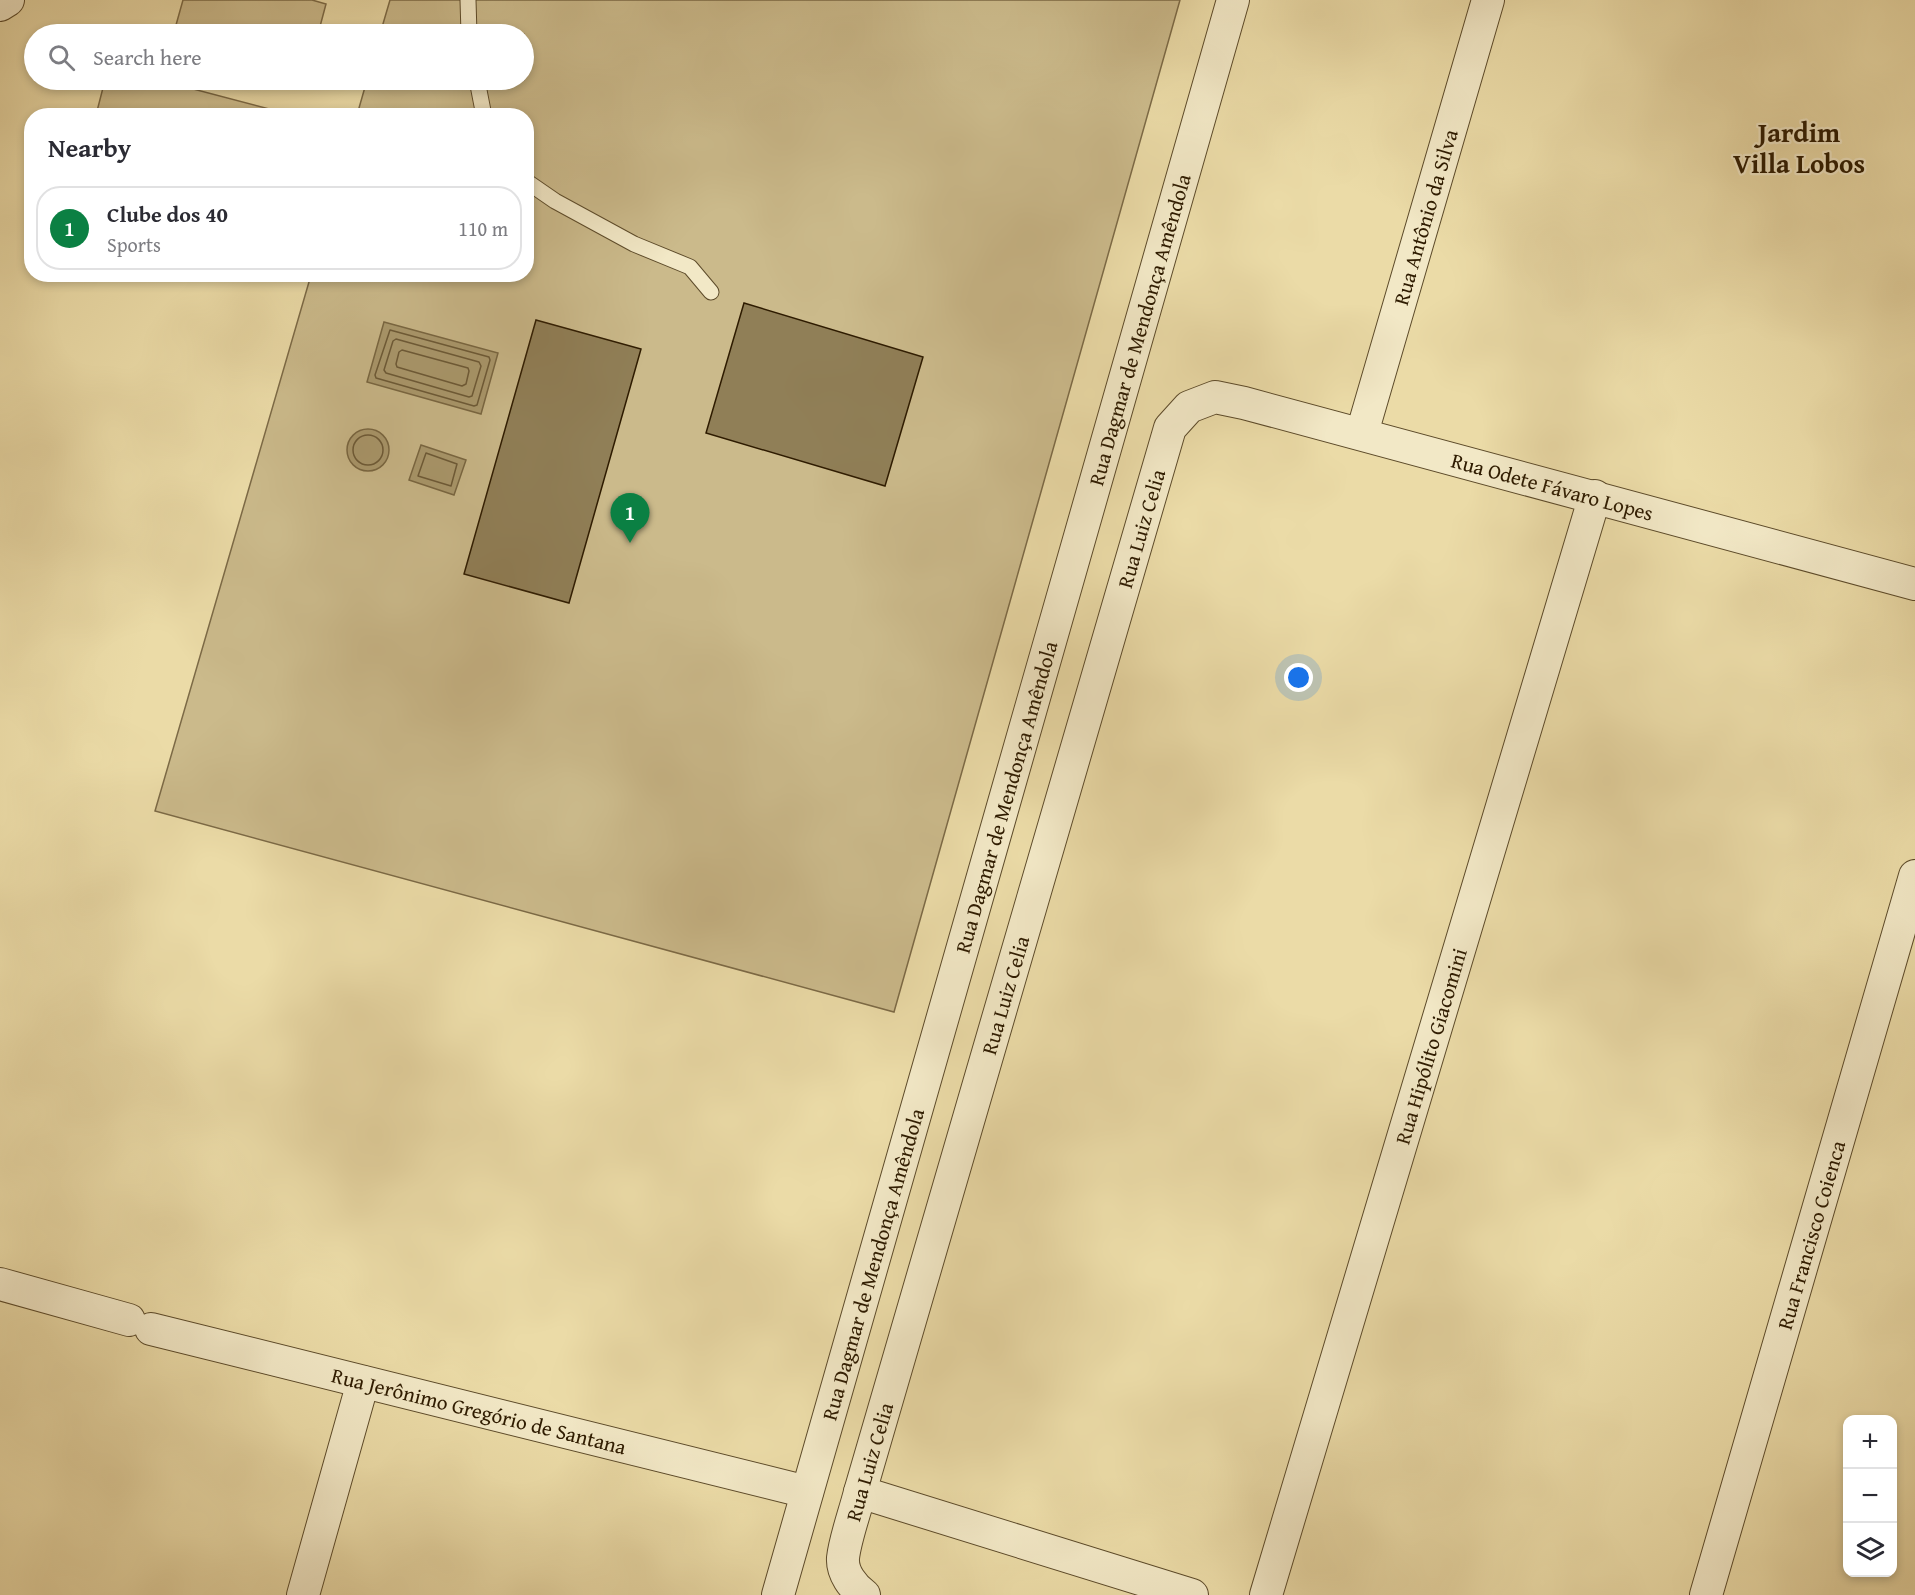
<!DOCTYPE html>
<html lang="en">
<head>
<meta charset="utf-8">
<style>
  :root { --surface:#fff; --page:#f2f2f3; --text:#2b2b33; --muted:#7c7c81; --line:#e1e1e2; --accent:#0b8043 }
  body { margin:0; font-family:"Gentium Book Plus",serif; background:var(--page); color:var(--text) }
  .controls { position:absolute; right:18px; bottom:18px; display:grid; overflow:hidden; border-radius:12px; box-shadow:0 3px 9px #0003 }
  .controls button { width:54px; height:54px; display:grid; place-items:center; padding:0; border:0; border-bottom:2px solid var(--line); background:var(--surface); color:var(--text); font:30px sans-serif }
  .you { position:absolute; left:1299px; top:678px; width:21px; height:21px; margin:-15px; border:4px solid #fff; border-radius:50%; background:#1a73e8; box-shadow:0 0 0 9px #1a73e833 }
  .badge { display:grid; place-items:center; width:39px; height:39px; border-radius:50%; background:var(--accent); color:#fff; font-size:20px; font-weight:700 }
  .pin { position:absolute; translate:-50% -50px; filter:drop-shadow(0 2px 3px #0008) }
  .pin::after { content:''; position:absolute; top:32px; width:21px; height:18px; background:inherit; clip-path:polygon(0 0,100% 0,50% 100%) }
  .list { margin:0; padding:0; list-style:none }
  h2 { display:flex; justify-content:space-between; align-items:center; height:78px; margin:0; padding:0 24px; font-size:26px }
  h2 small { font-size:20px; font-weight:400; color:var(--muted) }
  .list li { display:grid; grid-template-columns:39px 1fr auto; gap:18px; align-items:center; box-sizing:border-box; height:84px; margin:0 12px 12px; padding:0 12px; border:2px solid var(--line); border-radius:24px }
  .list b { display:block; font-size:22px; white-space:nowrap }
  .list p { margin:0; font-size:20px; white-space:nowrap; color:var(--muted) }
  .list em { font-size:20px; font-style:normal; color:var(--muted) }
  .icon { flex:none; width:33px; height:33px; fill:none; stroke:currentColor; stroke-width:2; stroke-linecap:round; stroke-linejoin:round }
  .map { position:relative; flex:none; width:1915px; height:1595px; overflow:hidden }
  .search { position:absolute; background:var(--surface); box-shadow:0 3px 9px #0003; left:24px; top:24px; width:510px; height:66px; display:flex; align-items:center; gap:15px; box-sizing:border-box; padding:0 21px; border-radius:33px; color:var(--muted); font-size:22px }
  .panel { position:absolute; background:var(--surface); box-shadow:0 3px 9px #0003; left:24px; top:108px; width:510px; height:174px; border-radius:24px }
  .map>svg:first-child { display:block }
  .green { fill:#cbba8b; stroke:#7c6a46; stroke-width:1.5 }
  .water { fill:#ab9a6e; stroke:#796742; stroke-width:1.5 }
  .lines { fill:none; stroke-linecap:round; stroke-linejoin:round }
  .shore { stroke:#6c5a37; stroke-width:1.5 }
  .building { fill:#907f57; stroke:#2e1b00; stroke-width:1.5 }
  .lane-casing { stroke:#5d4b2a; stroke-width:17 }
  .street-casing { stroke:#5d4b2a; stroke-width:34 }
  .lane { stroke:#f2e8c6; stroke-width:15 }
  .street { stroke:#f2e8c6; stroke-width:32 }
  .labels { text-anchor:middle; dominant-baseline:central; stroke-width:4.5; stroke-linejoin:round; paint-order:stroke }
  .street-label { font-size:21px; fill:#2e1b00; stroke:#f2e8c6 }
  .district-label { font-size:27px; font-weight:bold; fill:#2e1b00; stroke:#f2e8c6 }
</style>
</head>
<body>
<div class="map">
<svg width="1915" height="1595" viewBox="0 0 1915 1595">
  <rect width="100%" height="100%" fill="#ebdba7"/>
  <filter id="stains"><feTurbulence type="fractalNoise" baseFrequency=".00333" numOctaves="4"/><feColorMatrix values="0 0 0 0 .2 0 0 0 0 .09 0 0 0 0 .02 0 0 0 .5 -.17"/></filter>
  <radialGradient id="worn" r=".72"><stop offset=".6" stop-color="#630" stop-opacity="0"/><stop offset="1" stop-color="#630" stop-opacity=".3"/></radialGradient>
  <path class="green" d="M183,0H312L326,4L318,34H209L176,25Z
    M390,0H1180L894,1012L155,811L311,275L526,274V116L357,115L367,80H524V34H380Z
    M105,80H159L292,115H96Z"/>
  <path class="water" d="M384,322L498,353L481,414L367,382Z
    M347 450a21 21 0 1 1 42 0a21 21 0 1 1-42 0Z
    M421,445L466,460L454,495L409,480Z"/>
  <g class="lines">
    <path class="shore" d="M390,330L489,357L490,360L477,405L474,406L376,378L375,375Z
      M396,339L479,362L481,366L472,396L469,397L386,373L384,370L393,341Z
      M402,350L468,368L469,371L466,384L462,386L397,367L396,364L399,352Z
      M353 450a15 15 0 1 1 30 0a15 15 0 1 1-30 0Z
      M426,453L457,464L451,486L418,476Z"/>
  </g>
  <path class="building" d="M744,303L923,357L885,486L706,433Z
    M536,320L641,349L569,603L464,574Z"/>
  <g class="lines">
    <defs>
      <path id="lane" d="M468,0L469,34
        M477,80L484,116
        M526,181L555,201L634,244L690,267L711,292"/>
      <g id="street">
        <path d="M0,5L8,0"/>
        <path id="s1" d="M1362,433L1488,0"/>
        <path d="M0,1284L129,1320"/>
        <path id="s2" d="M151,1329L807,1492"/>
        <path d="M860,1492L1192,1595"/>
        <path d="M303,1595L363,1382"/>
        <path id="s3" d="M778,1595L1233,0"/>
        <path id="s4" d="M864,1595C853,1587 842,1573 843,1558C845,1539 855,1512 860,1492L1170,428L1189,407L1215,397L1244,403L1915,584"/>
        <path id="s5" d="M1266,1595L1595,496"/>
        <path id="s6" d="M1706,1595L1915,876"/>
      </g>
    </defs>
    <use href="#lane" class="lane-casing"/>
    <use href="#street" class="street-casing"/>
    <use href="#lane" class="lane"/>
    <use href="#street" class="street"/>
  </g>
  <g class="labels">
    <g class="street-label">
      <text stroke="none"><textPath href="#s1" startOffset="225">Rua Antônio da Silva</textPath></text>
      <text stroke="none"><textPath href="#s3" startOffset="1316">Rua Dagmar de Mendonça Amêndola</textPath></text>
      <text stroke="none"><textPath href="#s4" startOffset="1626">Rua Odete Fávaro Lopes</textPath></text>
      <text stroke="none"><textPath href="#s4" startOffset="1116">Rua Luiz Celia</textPath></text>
      <text stroke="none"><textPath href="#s3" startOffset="830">Rua Dagmar de Mendonça Amêndola</textPath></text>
      <text stroke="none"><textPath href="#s4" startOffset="630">Rua Luiz Celia</textPath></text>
      <text stroke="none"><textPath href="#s5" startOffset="573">Rua Hipólito Giacomini</textPath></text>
      <text stroke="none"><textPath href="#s6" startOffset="375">Rua Francisco Coienca</textPath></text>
      <text stroke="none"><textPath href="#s3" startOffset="344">Rua Dagmar de Mendonça Amêndola</textPath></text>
      <text stroke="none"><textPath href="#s2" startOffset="338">Rua Jerônimo Gregório de Santana</textPath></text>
      <text stroke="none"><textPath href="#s4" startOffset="144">Rua Luiz Celia</textPath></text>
    </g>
    <g class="district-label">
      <text x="1799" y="132">Jardim<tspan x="1799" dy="31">Villa Lobos</tspan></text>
    </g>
  </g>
  <rect width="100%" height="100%" filter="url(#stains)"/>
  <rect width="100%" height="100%" fill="url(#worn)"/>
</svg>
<div class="controls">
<button>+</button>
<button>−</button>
<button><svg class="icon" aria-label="layers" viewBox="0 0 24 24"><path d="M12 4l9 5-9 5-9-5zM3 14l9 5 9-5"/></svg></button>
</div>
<div class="you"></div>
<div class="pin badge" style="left:630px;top:543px">1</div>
<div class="search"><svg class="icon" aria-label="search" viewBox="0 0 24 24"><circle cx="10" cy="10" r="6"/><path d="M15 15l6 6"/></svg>Search here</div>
<section class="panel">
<h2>Nearby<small></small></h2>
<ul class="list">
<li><span class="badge">1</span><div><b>Clube dos 40</b><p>Sports</p></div><em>110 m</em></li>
</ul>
</section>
</div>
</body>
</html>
